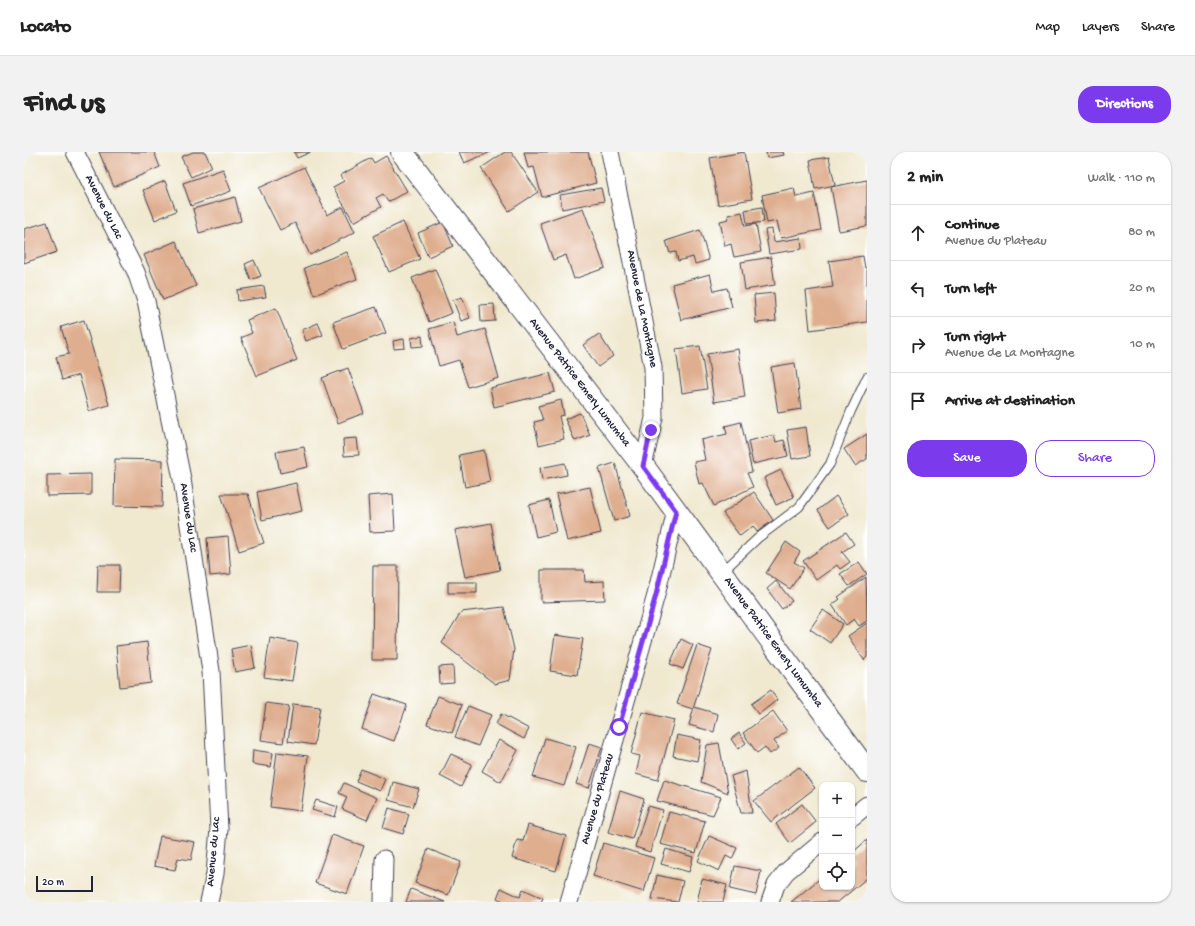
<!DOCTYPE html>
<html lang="en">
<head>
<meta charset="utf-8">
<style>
  :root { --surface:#fff; --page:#f2f2f2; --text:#222; --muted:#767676; --line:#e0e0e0; --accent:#7c3aed }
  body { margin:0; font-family:"Gochi Hand",sans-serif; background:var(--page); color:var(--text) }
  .controls { position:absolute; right:12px; bottom:12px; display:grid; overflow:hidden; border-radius:8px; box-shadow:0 1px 3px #0004 }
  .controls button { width:36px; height:36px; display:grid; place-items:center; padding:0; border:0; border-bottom:1px solid var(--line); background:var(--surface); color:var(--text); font:20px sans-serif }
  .scale { position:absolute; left:12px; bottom:10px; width:57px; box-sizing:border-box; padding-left:4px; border:2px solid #22223b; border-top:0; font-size:11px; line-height:14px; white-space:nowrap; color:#22223b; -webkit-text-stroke:3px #fff; paint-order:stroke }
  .stop { position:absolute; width:12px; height:12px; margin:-9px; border:3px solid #7c3aed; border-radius:50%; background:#fff }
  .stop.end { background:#7c3aed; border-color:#fff; box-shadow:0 1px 4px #0008 }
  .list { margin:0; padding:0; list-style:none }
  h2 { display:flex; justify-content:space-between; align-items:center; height:52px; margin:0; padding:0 16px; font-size:17px }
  h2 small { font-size:13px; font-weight:400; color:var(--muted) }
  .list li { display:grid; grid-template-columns:26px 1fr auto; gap:12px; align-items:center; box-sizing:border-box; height:56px; padding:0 16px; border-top:1px solid var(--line) }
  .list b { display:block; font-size:15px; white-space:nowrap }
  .list p { margin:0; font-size:13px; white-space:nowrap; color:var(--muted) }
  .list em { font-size:13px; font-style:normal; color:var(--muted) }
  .actions { display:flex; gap:8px; padding:12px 16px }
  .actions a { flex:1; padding:9px 0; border:1px solid var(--accent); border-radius:16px; text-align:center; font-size:14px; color:var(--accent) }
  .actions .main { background:var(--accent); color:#fff }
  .icon { flex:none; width:22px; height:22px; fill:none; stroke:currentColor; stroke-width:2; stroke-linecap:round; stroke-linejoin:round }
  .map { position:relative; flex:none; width:843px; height:750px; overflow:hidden; border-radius:16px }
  header { display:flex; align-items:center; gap:24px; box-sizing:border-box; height:56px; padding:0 20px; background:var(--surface); border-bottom:1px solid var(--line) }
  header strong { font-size:19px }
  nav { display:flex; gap:22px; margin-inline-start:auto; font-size:14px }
  .intro { display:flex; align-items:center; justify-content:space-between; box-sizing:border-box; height:96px; padding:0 24px }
  h1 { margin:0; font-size:28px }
  .button { padding:10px 18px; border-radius:16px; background:var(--accent); color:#fff; font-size:14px; font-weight:700 }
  main { display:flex; gap:24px; padding:0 24px }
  aside { flex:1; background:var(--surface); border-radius:16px; box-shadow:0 1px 3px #0004 }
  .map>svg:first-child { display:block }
  .building { fill:#dfae8f }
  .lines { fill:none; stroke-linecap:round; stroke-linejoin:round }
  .lane-casing { stroke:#414051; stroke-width:10 }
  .street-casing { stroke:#414051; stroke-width:19 }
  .primary-casing { stroke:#414051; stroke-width:24 }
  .lane { stroke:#fff; stroke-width:8 }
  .street { stroke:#fff; stroke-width:17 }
  .primary { stroke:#fff; stroke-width:22 }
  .route { stroke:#7c3aed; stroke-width:5 }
  .labels { text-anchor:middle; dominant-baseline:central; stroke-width:3; stroke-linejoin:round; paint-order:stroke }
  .street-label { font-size:12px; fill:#22223b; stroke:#fff }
</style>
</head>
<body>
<header>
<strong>Locato</strong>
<nav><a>Map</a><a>Layers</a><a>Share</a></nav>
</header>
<div class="intro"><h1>Find us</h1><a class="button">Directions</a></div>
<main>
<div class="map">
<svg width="843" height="750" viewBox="0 0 843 750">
  <rect width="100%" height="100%" fill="#fff"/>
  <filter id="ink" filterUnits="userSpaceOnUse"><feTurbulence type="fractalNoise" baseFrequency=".025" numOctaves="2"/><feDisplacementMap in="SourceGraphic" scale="8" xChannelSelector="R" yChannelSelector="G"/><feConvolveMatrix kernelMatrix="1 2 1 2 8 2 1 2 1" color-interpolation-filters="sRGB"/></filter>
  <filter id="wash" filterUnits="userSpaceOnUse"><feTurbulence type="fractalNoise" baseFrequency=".012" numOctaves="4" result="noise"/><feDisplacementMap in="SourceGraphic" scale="16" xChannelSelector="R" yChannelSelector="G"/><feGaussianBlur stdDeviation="0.9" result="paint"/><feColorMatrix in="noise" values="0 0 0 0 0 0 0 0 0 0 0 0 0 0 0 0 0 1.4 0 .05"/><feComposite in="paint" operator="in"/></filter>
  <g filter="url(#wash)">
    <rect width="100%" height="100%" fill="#f0e9d0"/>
    <g id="blocks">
      <path class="building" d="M75,0H130L136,15L90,35Z
        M169,0H181L188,15L167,25L157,5Z
        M270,0H287L273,6Z
        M435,0H467L440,11Z
        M481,0H487L514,40L485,59L457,16Z
        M500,0H564L572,31L518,45L510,15L504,16Z
        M720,0L728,47L694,53L686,6Z
        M742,0H759L760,3L743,6Z
        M362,4L383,39L364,50L359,42L352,46L357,55L330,70L309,35L320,29L317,23L347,6L350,11Z
        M805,5L811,33L791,37L786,8Z
        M280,15L303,63L319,55L331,80L286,103L271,71L256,78L235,36Z
        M199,17L207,39L167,54L159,31Z
        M843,28V74L815,79L807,35Z
        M141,29L152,59L131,68L119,38Z
        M577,36L580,49L538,57L536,43Z
        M770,36L772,45L790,41L797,78L757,86L753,69L743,71L738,43Z
        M211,45L217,69L175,81L169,57Z
        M738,55L740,70L723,72L721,58Z
        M559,56L581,116L550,127L542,103L529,108L516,71Z
        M718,60L721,74L732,72L737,100L710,105L707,92L701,94L696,69L705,67L704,63Z
        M23,70L33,100L0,111V77Z
        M379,70L396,107L365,120L349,84Z
        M419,70L429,94L404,105L394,81Z
        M748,77L750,90L777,86L778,97L745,102L741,78Z
        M676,78L685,108L671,112L669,105L654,109L652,100L646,101L642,89Z
        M152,89L172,134L139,148L120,103Z
        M323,100L333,127L290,143L280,116Z
        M839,104L841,116H843V170L786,178L782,139L809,135L805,109Z
        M747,105L751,133L721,138L717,110Z
        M230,108L237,124L227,128L221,112Z
        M411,117L428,161L405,170L388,126Z
        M686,122L690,139L703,136L708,155L657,168L648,132Z
        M240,134L242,145L214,149L213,138Z
        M750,141L752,169L732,171L730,143Z
        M438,145L446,166L437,169L429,148Z
        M470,152L471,169L457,170L456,153Z
        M352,155L362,181L319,197L309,170Z
        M252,156L273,208L233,224L217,186L228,181L223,168Z
        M60,168L85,253L65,259L55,223L38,228L32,205L45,202L37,175Z
        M429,170L433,185L461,177L475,226L444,235L435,208L415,214L405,177Z
        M294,171L299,183L282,189L278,178Z
        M575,182L589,204L574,215L559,193Z
        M398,184L399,194L388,195L387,186Z
        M380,187L381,196L370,197L369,189Z
        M676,194L683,237L658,241L652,197Z
        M714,197L721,245L690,250L683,202Z
        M771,211L777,257L754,261L747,215Z
        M324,216L340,261L314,271L298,226Z
        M526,221L531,240L470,255L466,236Z
        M537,248L540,263L535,264L540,287L515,293L510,270L519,268L514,254Z
        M556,261L566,283L551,289L541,267Z
        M717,270L728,320L723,321L729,335L690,354L679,331L675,332L670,310L681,308L677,288L703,282L701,274Z
        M782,275L786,304L768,307L763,278Z
        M843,282V307L831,314L820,297Z
        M750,283L752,290L760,288L764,304L729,312L724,289Z
        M333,286L335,303L320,304L319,287Z
        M280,295L284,315L256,321L252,300Z
        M460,298L466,330L441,335L435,303Z
        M91,307L139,308L138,355L90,354Z
        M541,311L543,323L518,328L516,316Z
        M591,311L606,364L590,369L575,316Z
        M757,318L770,345L752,353L740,326Z
        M67,322V343L23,344V323Z
        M272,331L278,359L238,368L233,340Z
        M566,335L577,381L543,389L532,342Z
        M730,340L749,368L733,380L729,374L716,384L699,361Z
        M197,342H224L240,391L215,399Z
        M369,342L371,379L346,380L344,344Z
        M812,344L825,362L806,375L794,358Z
        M525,348L532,380L512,385L505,353Z
        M467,371L476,418L441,425L431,378Z
        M822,380L830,392L818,400L826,410L816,417L813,413L792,428L779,409Z
        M204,384L207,422L186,424L183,386Z
        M762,390L776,400L770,410L780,416L766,437L742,421Z
        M835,410L843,422L825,434L816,422Z
        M74,413H96L95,440H73Z
        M349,414H374L373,508H348Z
        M517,418H560L561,430L580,429L581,448L517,450Z
        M842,425L843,469L835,474L830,467L822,473L808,453L816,447L814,445Z
        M752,429L768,449L758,457L743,437Z
        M424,430H453V441H424Z
        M480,455L490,497L486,528L471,532L418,491L437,460Z
        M799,458L819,472L806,491L786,477Z
        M843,471V505L840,508L824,484Z
        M531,483L559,487L553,523L526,519Z
        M246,486L274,491L268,529L240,525Z
        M657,487L669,493L659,517L646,512Z
        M123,490L127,531L96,535L92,494Z
        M227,493L231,516L211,520L207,497Z
        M673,493L688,498L669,557L653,552Z
        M429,514L430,531L416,532L415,515Z
        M747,538L753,548L735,562L727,552Z
        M350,542L383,553L370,589L338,577Z
        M414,544L438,553L428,581L403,572Z
        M242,551L265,554L259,591L237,588Z
        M269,552L296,555L290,593L264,589Z
        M444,554L467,563L454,594L431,585Z
        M670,555L694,562L690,580L665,573Z
        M749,559L763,579L750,589L755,596L746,602L741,595L733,601L719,581Z
        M618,560L650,568L634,628L612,622L616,604L607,602Z
        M477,562L505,577L500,587L472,572Z
        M715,581L722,591L714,597L707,587Z
        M653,583L677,588L673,609L649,604Z
        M521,586L552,595L540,634L509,625Z
        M475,588L494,598L477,630L458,619Z
        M565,591L578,595L565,636L552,632Z
        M695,591L704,641L677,630L683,593Z
        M229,598L249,601L247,615L228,612Z
        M253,600L284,604L277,659L246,655Z
        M427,602L448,612L437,635L416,624Z
        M775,615L791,636L747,670L730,649Z
        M337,617L361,627L356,639L332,629Z
        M722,619L728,661H717L707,624Z
        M640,628L697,645L689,663L633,649Z
        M369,630L395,637L389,655L364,648Z
        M320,631L353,646L343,668L318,657L323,645L315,641Z
        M596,639L620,647L608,687L584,680Z
        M292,648L314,655L311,665L288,658Z
        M778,652L792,670L766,691L752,672Z
        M624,654L639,658L626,700L611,695Z
        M365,656L385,662L379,682L359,676Z
        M645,660L681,669L672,701L636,692Z
        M504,673L542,684L532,719L488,706L493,688L499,689Z
        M308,683L340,694L323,742L291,731Z
        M136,684L171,690L167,708L154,706L151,718L130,714Z
        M685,684L713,696L708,707L702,704L695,719L674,709Z
        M843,688V726L814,750H767L798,725V735H828V701Z
        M579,691L630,706L620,740L569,724Z
        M404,697L437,710L424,743L391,731Z
        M642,697L669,705L665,720L637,712Z
        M711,714L737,719L732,743L706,737Z
        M633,723L659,729L654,750L628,747Z
        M678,727L703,733L699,750H673Z
        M477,736L496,745L499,737L519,746L517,750H481L473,746Z
        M387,737L421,750H382Z"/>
    </g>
  </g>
  <g filter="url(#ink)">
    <use href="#blocks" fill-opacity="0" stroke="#414051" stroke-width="1"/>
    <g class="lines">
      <defs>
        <path id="lane" d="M698,420L734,386L775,355L806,312L827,259L843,225"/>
        <g id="street">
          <path id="s1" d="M51,0L112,120L122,149L158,327L187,519L195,677L191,722L185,750"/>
          <path id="s2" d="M586,0L629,215L630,266L619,314"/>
          <path d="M828,665L843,653"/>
          <path d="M359,750L360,707"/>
          <path id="s3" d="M545,750L632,443L652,359"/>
          <path d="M746,750L752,733L762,720L798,690"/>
        </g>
        <g id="primary">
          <path id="s4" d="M378,0L619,314L843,619"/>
        </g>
      </defs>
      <use href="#lane" class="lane-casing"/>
      <use href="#street" class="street-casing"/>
      <use href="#primary" class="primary-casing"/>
      <use href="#lane" class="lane"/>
      <use href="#street" class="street"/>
      <use href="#primary" class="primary"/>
    </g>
  </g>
  <g class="lines" filter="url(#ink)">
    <path class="route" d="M595,575L632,443L652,359L619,314L627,278"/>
  </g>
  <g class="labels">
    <g class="street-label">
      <text stroke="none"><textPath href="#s1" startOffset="62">Avenue du Lac</textPath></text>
      <text stroke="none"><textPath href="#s2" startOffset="160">Avenue de La Montagne</textPath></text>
      <text stroke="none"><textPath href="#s4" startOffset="291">Avenue Patrice Emery Lumumba</textPath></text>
      <text stroke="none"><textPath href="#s1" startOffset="386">Avenue du Lac</textPath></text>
      <text stroke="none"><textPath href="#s4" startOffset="615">Avenue Patrice Emery Lumumba</textPath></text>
      <text stroke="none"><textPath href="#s3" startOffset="107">Avenue du Plateau</textPath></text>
      <text transform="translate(190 700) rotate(-85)">Avenue du Lac</text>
    </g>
  </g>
</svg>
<div class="controls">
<button>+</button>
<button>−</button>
<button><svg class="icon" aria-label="locate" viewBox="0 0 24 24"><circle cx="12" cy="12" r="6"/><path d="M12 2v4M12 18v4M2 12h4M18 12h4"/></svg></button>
</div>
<div class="scale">20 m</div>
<div class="stop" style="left:595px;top:575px"></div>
<div class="stop end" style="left:627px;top:278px"></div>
</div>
<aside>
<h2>2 min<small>Walk · 110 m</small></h2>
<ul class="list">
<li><svg class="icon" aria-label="ahead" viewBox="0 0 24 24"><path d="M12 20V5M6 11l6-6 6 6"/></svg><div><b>Continue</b><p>Avenue du Plateau</p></div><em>80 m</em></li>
<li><svg class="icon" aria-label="left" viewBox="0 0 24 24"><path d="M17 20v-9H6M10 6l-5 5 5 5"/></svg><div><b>Turn left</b></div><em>20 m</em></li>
<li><svg class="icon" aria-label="right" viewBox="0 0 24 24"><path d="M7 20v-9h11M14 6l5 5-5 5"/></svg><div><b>Turn right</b><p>Avenue de La Montagne</p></div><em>10 m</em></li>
<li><svg class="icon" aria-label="arrive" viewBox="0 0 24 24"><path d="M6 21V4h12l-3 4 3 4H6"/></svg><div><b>Arrive at destination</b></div></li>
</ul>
<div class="actions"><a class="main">Save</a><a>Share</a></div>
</aside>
</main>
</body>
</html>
